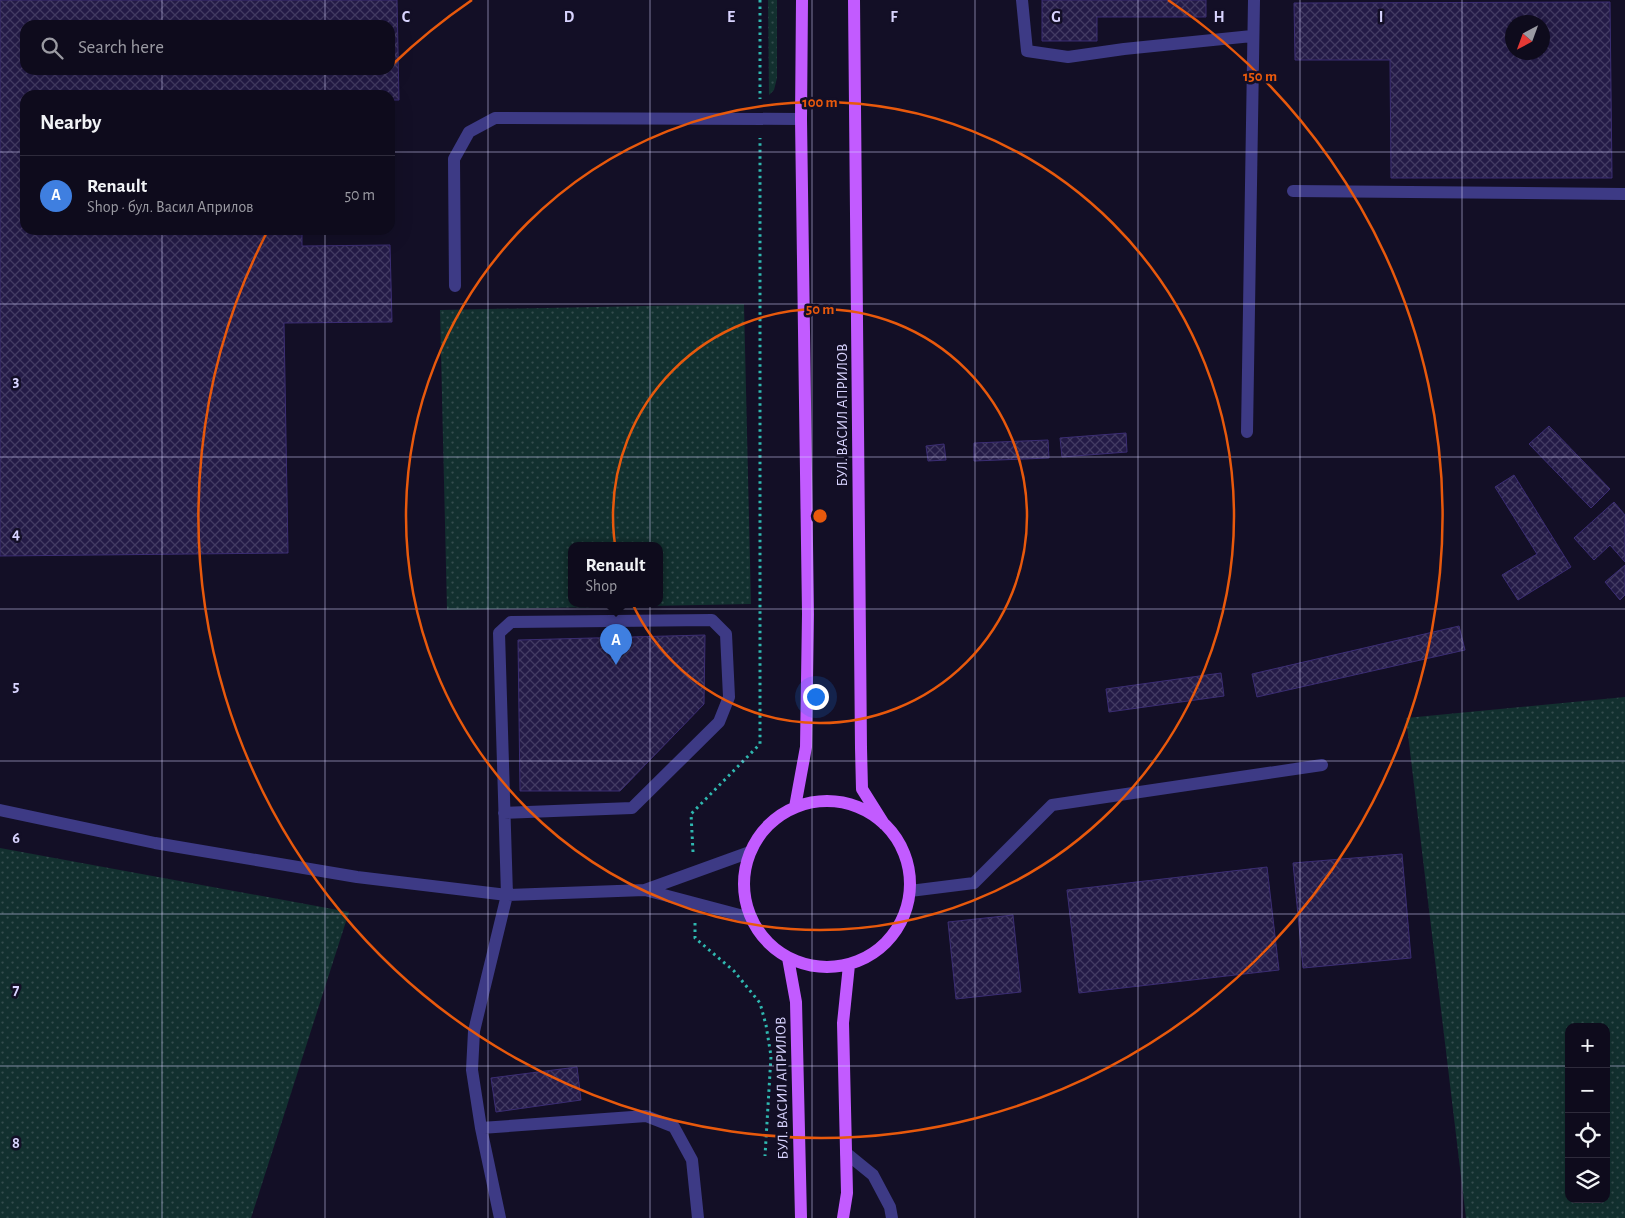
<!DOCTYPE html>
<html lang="en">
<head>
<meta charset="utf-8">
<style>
  :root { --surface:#0e0b1c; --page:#1c1929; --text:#f1f3f6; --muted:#9b9ba3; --line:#2e2b3b; --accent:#1a73e8 }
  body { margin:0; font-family:"Alegreya Sans",sans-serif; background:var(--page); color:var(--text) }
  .controls { position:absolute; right:15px; bottom:15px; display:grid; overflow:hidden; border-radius:10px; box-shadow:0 5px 20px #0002 }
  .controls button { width:45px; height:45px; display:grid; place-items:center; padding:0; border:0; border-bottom:1px solid var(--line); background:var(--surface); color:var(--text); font:25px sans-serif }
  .compass { position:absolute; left:1505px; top:15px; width:45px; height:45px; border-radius:50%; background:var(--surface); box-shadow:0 5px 20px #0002; rotate:221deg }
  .you { position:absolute; left:815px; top:696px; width:18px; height:18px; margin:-12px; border:4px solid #fff; border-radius:50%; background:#1a73e8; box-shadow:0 0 0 8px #1a73e833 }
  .badge { display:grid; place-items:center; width:32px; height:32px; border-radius:50%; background:var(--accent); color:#fff; font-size:16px; font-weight:700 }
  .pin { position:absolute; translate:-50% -41px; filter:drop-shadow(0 1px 2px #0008) }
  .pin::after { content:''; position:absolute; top:26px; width:18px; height:15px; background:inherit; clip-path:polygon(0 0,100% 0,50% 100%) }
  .popup { position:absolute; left:568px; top:542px; width:95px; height:65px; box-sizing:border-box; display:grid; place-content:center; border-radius:10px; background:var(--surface); filter:drop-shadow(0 1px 4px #0005); font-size:16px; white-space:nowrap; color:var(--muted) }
  .popup b { font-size:19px; color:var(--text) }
  .popup::after { content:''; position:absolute; left:50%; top:100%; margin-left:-10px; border:10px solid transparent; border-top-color:var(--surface) }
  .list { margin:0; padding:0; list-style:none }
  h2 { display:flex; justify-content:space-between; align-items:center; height:65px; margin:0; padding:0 20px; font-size:21px }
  h2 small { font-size:16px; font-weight:400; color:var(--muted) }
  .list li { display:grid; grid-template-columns:32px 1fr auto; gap:15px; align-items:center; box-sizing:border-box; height:80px; padding:0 20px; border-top:1px solid var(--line) }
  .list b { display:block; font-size:19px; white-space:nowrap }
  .list p { margin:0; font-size:16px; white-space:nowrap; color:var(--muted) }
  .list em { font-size:16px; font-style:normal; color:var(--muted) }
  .icon { flex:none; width:28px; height:28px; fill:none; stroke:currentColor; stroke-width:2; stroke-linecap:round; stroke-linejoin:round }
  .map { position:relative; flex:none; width:1625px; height:1218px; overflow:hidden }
  .search { position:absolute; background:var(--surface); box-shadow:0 5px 20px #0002; left:20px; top:20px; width:375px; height:55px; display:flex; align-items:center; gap:12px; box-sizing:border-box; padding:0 18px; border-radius:15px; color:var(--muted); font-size:19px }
  .panel { position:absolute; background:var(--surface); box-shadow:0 5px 20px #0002; left:20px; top:90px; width:375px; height:145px; border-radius:15px }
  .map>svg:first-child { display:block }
  .grass { fill:url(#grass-dots); fill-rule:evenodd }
  .building { fill:url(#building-cross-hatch); stroke:#3b2d73; fill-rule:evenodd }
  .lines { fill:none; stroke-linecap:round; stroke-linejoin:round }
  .path { stroke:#2fb8b0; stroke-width:3; stroke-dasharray:2.5 4; stroke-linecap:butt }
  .lane { stroke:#3d3a85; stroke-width:12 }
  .primary { stroke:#c25bff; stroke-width:12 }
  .grid { fill:none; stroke:#d9d4ff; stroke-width:1; stroke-opacity:0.55 }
  .ring { fill:none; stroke:#e8590c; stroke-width:2.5 }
  .labels { text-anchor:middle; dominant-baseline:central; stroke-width:5; stroke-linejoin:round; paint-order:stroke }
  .street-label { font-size:15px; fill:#d9d4ff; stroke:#130f26 }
  .grid-label { font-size:16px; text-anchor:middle; font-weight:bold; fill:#d9d4ff; stroke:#130f26; stroke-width:5; stroke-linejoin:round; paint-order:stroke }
  .centre { fill:#e8590c; stroke:#130f26; stroke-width:2.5 }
  .ring-label { font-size:15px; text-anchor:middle; font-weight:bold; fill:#e8590c; stroke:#130f26; stroke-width:5; stroke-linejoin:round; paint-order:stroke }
</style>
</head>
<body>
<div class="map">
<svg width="1625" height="1218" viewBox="0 0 1625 1218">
  <defs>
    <pattern id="grass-dots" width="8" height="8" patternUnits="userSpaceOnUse" patternTransform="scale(1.25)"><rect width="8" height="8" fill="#12302f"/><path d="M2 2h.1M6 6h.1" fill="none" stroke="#344d4e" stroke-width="1.8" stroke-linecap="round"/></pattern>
    <pattern id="building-cross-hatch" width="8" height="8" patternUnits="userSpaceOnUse" patternTransform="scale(1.25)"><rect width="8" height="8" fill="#241b47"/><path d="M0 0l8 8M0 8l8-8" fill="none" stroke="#433b63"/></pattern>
  </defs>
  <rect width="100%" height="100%" fill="#130f26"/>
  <path class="grass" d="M768,0H777V78L774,90L769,95Z
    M744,304L751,604L447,610L440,310ZM572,546H660V604H572Z
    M1625,697V1218H1466L1406,718ZM1569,1027H1606V1199H1569Z
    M0,848L349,912L251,1218H0Z"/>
  <path class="building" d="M0,0H397L399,100H390V95H25V230H302V246L390,245L392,322L284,323L288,553L0,556ZM25,25H390V70H25Z
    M1042,0H1206V17H1097V41H1042Z
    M1610,2L1612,178H1391L1390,60H1295L1294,3ZM1512,22H1542V52H1512Z
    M1549,426L1610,489L1591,508L1529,444Z
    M1126,433L1127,452L1062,457L1060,438Z
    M1048,440L1049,458L974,461V443Z
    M944,444L946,460L928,461L926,446Z
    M1514,475L1571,567L1518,600L1502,575L1537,554L1495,487Z
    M1614,502L1625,515V562L1610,545L1594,560L1574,538Z
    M1625,565V595L1620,600L1605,582Z
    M1459,626L1465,650L1257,697L1252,674Z
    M705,635L704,704L620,791H520L518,640Z
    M1221,673L1224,696L1109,712L1106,689Z
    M1402,854L1411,958L1303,968L1293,863Z
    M1267,867L1279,970L1079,993L1067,890Z
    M1013,915L1021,992L956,999L948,922Z
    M577,1067L581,1100L496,1112L491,1078Z"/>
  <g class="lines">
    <path class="path" d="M760,0V99
      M693,852L691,814L760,744V138
      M695,923V938L734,971L760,1003L766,1025L771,1056L765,1156"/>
    <path class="lane" d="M1022,0L1027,51L1068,57L1124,49L1252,36
      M1293,191L1625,194
      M455,286L454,159L469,132L495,118L801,119
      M1247,432L1254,0
      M0,810L155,843L357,877L507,895L645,890L751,918
      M645,890L750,852
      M910,891L974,883L1052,805L1322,765
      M481,1128L646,1116L674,1127L692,1160L698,1218
      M846,1153L873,1175L890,1207L892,1218
      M500,1218L481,1128L472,1070L474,1031L507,895L499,633L511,622L712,620L726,634L729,697L719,722L632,808L504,813"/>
    <path class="primary" d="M854,0L861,748L862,789L884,824
      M744 884a83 83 0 1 1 166 0a83 83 0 1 1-166 0Z
      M795,807L806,747L808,614L801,119L802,0
      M788,958L796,1002L801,1218
      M843,1218L847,1193L843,1023L849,965"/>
  </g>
  <path class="grid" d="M162,0V25M325,0V25M488,0V1218M650,0V1218M812,0V1218M975,0V1218M1138,0V1218M1300,0V1218M1462,0V1218M162,70V95M325,70V95M0,152H25M390,152H1625M162,230V1218M325,230V1218M0,304H1625M0,457H1625M0,609H1625M0,761H1625M0,914H1625M0,1066H1569M1606,1066H1625"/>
  <g class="ring">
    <circle cx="820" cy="516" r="207"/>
    <circle cx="820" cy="516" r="414"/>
    <path d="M392 65A622 622 0 0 1 472 0M1168 0A622 622 0 1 1 266 234"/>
  </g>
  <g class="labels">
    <g class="street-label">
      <text transform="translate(842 415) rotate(-90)">БУЛ. ВАСИЛ АПРИЛОВ</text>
      <text transform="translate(782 1088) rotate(-91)">БУЛ. ВАСИЛ АПРИЛОВ</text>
    </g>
  </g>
  <g class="grid-label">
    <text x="406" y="22">C</text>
    <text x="569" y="22">D</text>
    <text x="731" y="22">E</text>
    <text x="894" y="22">F</text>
    <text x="1056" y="22">G</text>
    <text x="1219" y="22">H</text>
    <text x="1381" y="22">I</text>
    <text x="16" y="386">3</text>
    <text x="16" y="539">4</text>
    <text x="16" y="691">5</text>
    <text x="16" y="843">6</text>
    <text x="16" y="995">7</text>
    <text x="16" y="1148">8</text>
  </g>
  <circle cx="820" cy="516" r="8" class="centre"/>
  <g class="ring-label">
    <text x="1260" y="81">150 m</text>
    <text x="820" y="107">100 m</text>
    <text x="820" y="314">50 m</text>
  </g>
</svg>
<div class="controls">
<button>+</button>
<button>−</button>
<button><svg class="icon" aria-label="locate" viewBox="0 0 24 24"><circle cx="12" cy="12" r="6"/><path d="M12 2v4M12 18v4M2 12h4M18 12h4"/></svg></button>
<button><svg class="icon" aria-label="layers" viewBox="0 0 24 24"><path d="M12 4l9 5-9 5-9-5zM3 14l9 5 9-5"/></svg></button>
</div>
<svg class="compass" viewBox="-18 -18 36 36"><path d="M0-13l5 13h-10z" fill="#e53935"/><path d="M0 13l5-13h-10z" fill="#9b9ba3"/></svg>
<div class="you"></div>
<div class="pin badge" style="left:616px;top:665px;background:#3f7fe0">A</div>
<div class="popup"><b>Renault</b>Shop</div>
<div class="search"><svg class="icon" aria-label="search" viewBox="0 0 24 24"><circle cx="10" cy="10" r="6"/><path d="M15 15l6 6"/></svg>Search here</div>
<section class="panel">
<h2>Nearby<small></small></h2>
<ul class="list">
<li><span class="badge" style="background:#3f7fe0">A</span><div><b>Renault</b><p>Shop · бул. Васил Априлов</p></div><em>50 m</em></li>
</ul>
</section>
</div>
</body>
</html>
